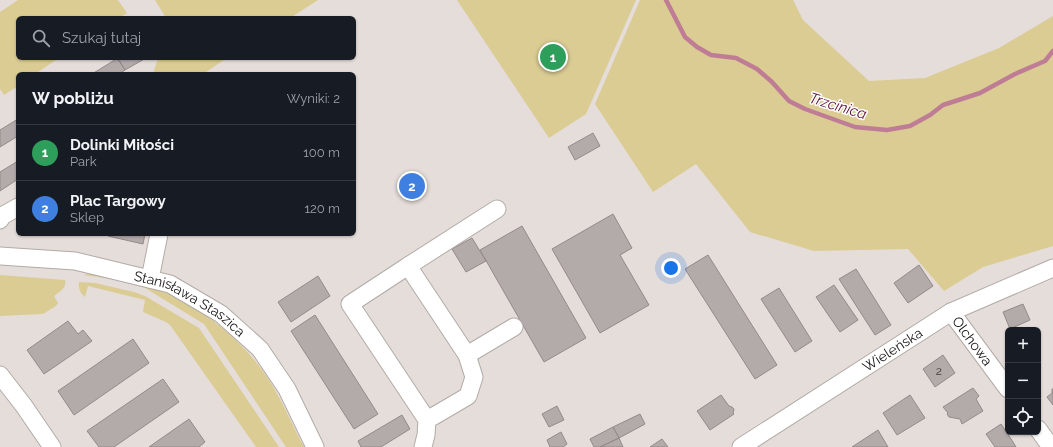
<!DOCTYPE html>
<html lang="pl">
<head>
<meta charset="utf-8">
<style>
  :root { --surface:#171b24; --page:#242831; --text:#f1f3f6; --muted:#9ea1a6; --line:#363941; --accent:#afabe3 }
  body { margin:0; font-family:Raleway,sans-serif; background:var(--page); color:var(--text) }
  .controls { position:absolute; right:12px; bottom:12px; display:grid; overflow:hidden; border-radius:6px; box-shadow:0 1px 3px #0004 }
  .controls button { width:36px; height:36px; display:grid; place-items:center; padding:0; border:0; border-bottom:1px solid var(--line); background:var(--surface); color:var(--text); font:20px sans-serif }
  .you { position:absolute; left:671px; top:268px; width:14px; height:14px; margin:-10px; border:3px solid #fff; border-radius:50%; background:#1a73e8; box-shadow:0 0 0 6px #1a73e833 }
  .badge { display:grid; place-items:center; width:26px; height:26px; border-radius:50%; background:var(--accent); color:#fff; font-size:13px; font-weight:700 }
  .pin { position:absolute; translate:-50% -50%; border:2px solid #fff; box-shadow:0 1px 4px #0006 }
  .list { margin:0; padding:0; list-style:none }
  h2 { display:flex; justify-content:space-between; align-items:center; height:52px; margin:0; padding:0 16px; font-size:17px }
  h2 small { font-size:13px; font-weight:400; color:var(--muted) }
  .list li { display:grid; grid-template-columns:26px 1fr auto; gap:12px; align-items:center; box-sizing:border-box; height:56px; padding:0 16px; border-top:1px solid var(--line) }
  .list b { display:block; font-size:15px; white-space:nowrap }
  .list p { margin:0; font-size:13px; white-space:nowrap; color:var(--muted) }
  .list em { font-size:13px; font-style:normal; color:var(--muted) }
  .icon { flex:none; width:22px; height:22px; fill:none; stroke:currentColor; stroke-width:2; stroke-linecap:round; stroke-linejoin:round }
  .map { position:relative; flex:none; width:1053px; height:447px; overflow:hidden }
  .search { position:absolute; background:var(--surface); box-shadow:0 1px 3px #0004; left:16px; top:16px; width:340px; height:44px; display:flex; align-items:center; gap:10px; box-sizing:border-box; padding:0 14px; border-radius:6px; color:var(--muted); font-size:15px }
  .panel { position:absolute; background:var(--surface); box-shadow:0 1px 3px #0004; left:16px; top:72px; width:340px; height:164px; border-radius:6px }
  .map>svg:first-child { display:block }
  .green { fill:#dbcc94 }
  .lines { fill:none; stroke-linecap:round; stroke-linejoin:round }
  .stream { stroke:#bf7d95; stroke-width:4.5 }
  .building { fill:#b3aaaa; stroke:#938a8a }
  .minor-casing { stroke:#b2aba7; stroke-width:19 }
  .minor { stroke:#fff; stroke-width:17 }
  .labels { text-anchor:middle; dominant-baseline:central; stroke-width:3; stroke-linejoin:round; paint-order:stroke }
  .number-label { font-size:12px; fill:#403b3a }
  .street-label { font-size:14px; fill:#191615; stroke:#fff }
  .water-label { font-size:15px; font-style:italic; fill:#5f0e36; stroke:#fff }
</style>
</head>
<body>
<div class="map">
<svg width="1053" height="447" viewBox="0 0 1053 447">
  <rect width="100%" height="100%" fill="#e5ddd9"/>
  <path class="green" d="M18,0H118L127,13L119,18H18V58H59L35,74H18V86L4,95L0,89V12Z
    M155,0H318L290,18H166Z
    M457,0H636L586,114L549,138Z
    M640,0H793L803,20L869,81L925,78L999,48L1053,16V246L983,267L944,291L908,249L814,251L750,232L696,164L653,192L595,104Z
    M158,58H227L203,74H153Z
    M91,273C106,277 121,280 136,284C143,286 152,287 159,290C200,306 240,338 265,374C281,397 291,423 304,447H286L204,324L145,288L119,280L84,275Z
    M0,275L65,280C67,288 60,291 54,296L58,303L56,306L43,314L0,316Z
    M79,282L95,283L134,292L145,296L199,328L279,447H256L170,325L166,322L143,312L145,300L88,286L85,297C80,293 78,288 79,282Z"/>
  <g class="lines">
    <path class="stream" d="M666,0L685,37L697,47L711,55L736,58L757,69L772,82L789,101L805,109L855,127L887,130L910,126L930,115L943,105L980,93L1015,74L1045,61L1053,51"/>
  </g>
  <path class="building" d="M117,58H146L125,70Z
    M118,58L125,70L119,74H92Z
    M18,119V136L0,147V130Z
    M593,133L600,146L575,160L568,147Z
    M18,161V179L0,191V172Z
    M613,214L632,248L620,255L649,305L600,333L552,249Z
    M522,226L586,338L544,362L480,250Z
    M109,234H145L143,244L108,236Z
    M472,238L486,261L466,272L452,249Z
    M708,255L777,365L755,379L685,269Z
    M919,265L933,286L908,303L894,283Z
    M856,269L891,325L875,335L839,279Z
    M318,276L330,296L291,322L278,302Z
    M834,285L858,320L840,332L816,297Z
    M779,288L812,341L795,352L761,299Z
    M1023,304L1030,320L1010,329L1003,312Z
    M315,315L378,414L354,429L291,331Z
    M68,321L78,334L83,330L92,341L44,374L27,350Z
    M133,339L149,363L74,415L58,391Z
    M943,355L955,373L935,387L923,369Z
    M163,379L179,402L114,447H99L87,431Z
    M973,388L979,396L976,399L983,411L962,424L960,419L949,417L947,414L948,413L943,407Z
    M1052,389H1053V405L1047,397L1052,393Z
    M721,395L729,406L732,407L734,409L733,413L734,414L710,430L697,411Z
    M910,395L925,418L897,435L883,413Z
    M557,406L564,420L549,427L542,414Z
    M640,414L645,424L619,438L613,427Z
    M402,415L410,429L381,447H361L358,441Z
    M189,419L205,442L199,447H149Z
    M1001,424L1013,442L1016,447H995L986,434Z
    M613,427L619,438L600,447H594L590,439Z
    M878,430L888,447H852Z
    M561,432L567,444L563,447H550L547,440Z
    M619,438L623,447H600Z
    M662,439L668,447H650Z"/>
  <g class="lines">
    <defs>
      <g id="minor">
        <path d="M0,220L2,216L18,207"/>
        <path id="s1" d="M0,256L75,261L170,284L221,314L260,349L287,389L315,447"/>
        <path d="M408,266L497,209"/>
        <path d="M150,279L159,234"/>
        <path id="s2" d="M951,312L1008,389"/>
        <path d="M467,355L514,327"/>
        <path d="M0,375L24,406L52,447"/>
        <path d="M1038,429L1051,447"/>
        <path d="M423,447L426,435L427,420L350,304L408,266L467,355L474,377L468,396L427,420"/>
        <path id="s3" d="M741,447L951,312L1053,268"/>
      </g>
    </defs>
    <use href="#minor" class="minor-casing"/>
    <use href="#minor" class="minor"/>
  </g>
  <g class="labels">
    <g class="number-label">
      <text x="939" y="371">2</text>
    </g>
    <g class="street-label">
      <text stroke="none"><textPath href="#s1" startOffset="199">Stanisława Staszica</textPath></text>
      <text stroke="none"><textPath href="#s2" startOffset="36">Olchowa</textPath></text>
      <text stroke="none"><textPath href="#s3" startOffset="180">Wieleńska</textPath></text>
    </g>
    <g class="water-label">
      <text transform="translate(838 106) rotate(17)">Trzcinica</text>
    </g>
  </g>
</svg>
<div class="controls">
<button>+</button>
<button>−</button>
<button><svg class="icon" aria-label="locate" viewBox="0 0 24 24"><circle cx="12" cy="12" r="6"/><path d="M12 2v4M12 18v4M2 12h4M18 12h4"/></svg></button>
</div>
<div class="you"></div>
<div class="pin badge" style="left:553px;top:57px;background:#2e9e5b">1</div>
<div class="pin badge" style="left:412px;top:186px;background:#3f7fe0">2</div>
<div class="search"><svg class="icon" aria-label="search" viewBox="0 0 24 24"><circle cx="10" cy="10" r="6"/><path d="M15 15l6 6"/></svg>Szukaj tutaj</div>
<section class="panel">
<h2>W pobliżu<small>Wyniki: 2</small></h2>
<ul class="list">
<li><span class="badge" style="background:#2e9e5b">1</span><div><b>Dolinki Miłości</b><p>Park</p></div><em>100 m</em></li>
<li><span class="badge" style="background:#3f7fe0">2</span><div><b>Plac Targowy</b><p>Sklep</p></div><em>120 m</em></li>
</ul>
</section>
</div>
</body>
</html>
